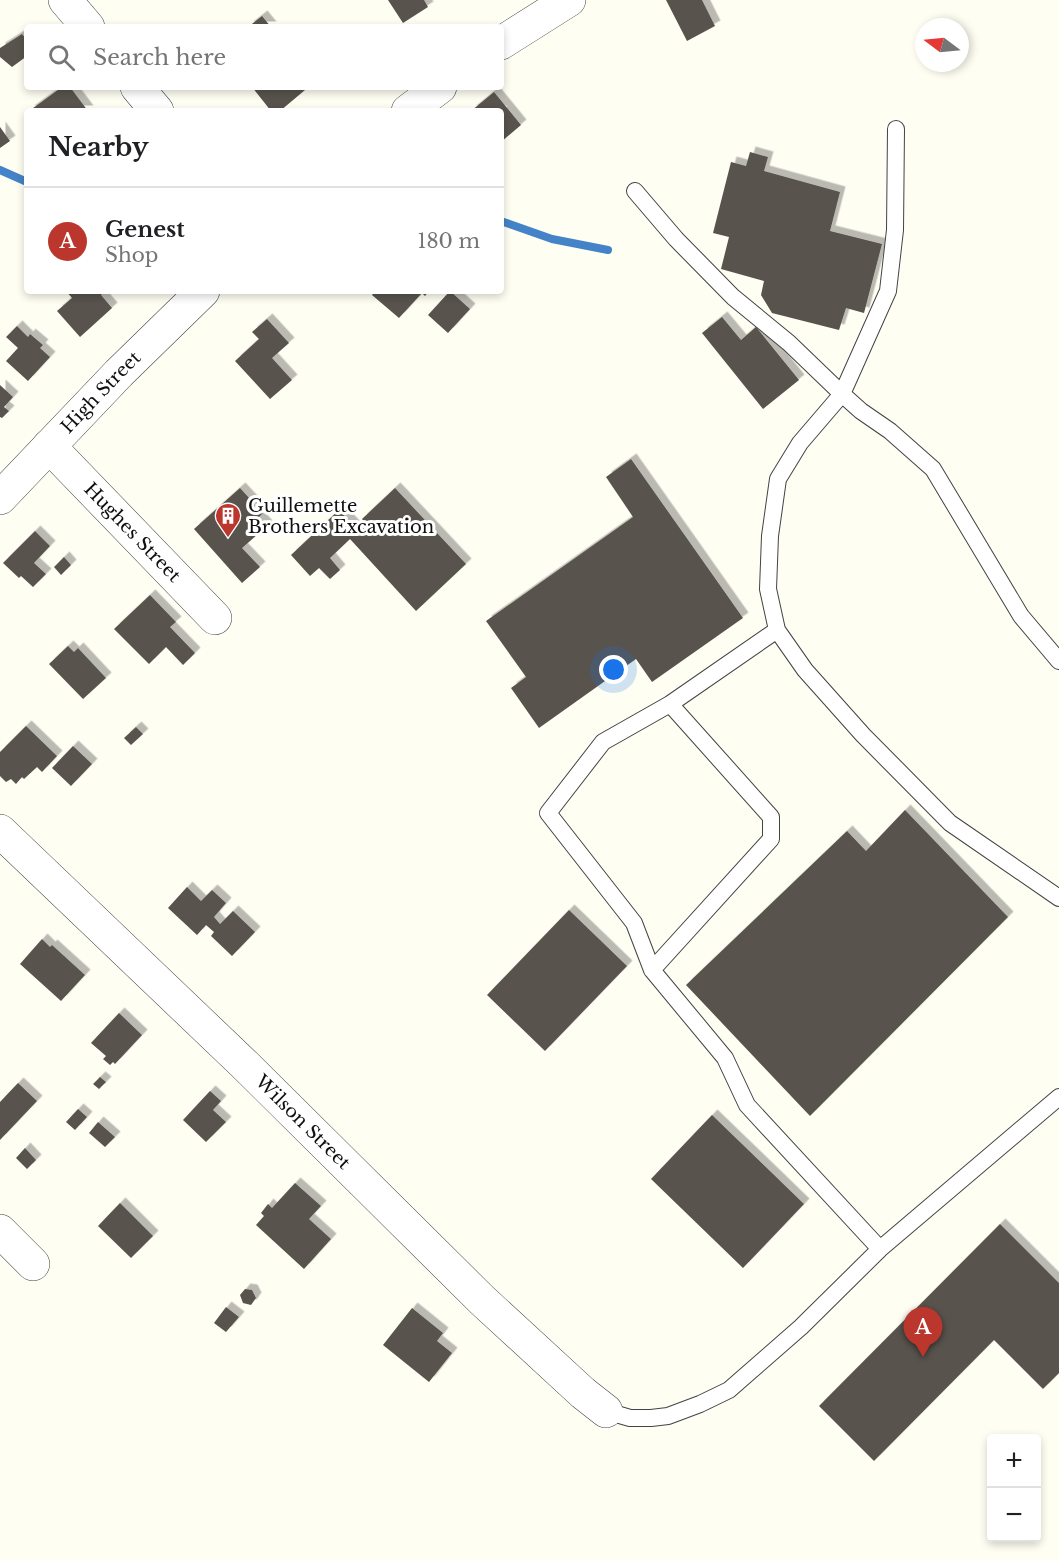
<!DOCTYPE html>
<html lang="en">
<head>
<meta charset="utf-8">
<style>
  :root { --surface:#fff; --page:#f6f6f6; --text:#202124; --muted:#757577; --line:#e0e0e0; --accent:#bb372d }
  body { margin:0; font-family:"Libre Baskerville",serif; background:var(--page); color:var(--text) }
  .controls { position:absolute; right:18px; bottom:18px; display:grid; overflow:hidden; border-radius:6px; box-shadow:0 3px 9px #0003 }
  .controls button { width:54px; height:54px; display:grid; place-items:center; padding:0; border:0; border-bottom:2px solid var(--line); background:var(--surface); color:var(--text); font:30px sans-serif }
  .compass { position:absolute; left:915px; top:18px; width:54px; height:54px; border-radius:50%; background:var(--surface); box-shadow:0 3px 9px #0003; rotate:286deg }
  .you { position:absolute; left:614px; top:670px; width:21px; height:21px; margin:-15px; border:4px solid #fff; border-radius:50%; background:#1a73e8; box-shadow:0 0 0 9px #1a73e833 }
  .badge { display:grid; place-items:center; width:39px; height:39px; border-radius:50%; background:var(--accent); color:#fff; font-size:20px; font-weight:700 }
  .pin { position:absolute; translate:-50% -50px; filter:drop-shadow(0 2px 3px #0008) }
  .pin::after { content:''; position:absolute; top:32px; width:21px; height:18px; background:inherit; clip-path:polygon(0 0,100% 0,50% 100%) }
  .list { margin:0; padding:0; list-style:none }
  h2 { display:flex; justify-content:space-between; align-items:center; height:78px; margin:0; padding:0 24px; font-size:26px }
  h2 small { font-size:20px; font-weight:400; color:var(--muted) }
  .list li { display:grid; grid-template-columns:39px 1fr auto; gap:18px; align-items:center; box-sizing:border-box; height:108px; padding:0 24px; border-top:2px solid var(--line) }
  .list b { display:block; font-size:22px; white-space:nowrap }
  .list p { margin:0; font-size:20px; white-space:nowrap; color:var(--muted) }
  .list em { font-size:20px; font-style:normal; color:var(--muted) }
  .icon { flex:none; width:33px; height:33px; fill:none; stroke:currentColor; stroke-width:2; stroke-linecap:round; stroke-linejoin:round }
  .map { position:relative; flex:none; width:1059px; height:1560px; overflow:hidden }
  .search { position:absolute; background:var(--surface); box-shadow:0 3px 9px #0003; left:24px; top:24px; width:480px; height:66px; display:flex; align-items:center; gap:15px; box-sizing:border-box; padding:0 21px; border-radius:6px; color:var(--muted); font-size:22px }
  .panel { position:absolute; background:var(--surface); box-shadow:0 3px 9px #0003; left:24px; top:108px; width:480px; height:186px; border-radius:6px }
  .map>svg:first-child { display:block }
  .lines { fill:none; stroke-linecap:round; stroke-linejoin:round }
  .stream { stroke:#4483c8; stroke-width:8 }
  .building { fill:#58534d; filter:url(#shadow) }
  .service-casing { stroke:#434343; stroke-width:18 }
  .minor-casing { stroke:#434343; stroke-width:34 }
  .tertiary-casing { stroke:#434343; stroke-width:34 }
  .service { stroke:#fff; stroke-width:16 }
  .minor { stroke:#fff; stroke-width:33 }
  .tertiary { stroke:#fff; stroke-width:33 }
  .labels { text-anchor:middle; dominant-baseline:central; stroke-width:6; stroke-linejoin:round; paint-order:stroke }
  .street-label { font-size:18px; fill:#101010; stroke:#fff }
  .poi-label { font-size:18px; fill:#101010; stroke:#fff; text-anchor:start }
</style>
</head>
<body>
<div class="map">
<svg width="1059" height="1560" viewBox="0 0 1059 1560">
  <defs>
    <filter id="shadow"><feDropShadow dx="5.5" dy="-5.5" stdDeviation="0" flood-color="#0004"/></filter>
  </defs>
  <rect width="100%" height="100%" fill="#fefef3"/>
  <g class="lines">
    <path class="stream" d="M0,170L27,182
      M501,221L552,239L608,250"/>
  </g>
  <path class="building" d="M388,0H424L428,7L403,23Z
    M666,0H702L715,26L687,41Z
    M262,16L271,27H248Z
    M22,34L27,40V56L12,67L0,57V48Z
    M62,87H70L88,111H29Z
    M252,87H303L305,90L280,111H271Z
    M494,92L521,125L501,142V111H471Z
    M0,127L10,141L0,148Z
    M750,152L768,157L764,171L840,192L830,231L882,244L864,313L846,308L839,330L772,313L761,295L764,281L721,269L729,237L713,233L731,162L746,166Z
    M66,291H105L101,295L112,308L80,337L57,311L72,298Z
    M375,291H429L425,296L422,293L399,318L372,295Z
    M450,291L470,309L448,333L428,315Z
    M722,317L741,340L756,327L799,380L763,409L702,333Z
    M267,319L289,343L272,358L292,380L270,399L235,361L259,339L252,332Z
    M17,326L28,337L30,334L43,345L40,348L50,357L28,381L6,361L18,348L6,337Z
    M0,385L13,397L4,407L9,411L2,418L0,417Z
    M631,459L743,618L652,682L636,659L539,728L511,688L526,677L486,621L633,517L606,477Z
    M240,488L263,513L259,517L267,526L242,548L260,567L242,583L194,529Z
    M395,488L466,564L416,611L350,539L330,558L340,570L330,579L319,568L310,576L291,555L339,510L358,530L365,523L362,519Z
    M35,531L50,546L34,563L46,574L33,587L21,576L19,578L3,563Z
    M64,557L71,565L61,575L54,567Z
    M150,595L176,622L170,627L195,653L183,665L166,647L149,664L114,629Z
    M68,646L74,652L78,648L106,678L83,699L49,664Z
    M26,726L57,756L42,772L37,767L24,779L22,777L16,784L11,779L6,782L0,776V752Z
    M136,727L143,734L131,745L124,738Z
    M73,746L92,764L71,786L52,768Z
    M905,810L1008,917L810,1116L686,985L847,831L866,851Z
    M187,887L201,901L212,890L226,903L214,917L220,924L233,911L255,932L232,956L211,936L214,932L206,925L197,935L168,908Z
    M569,910L627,966L545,1051L487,995Z
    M42,939L50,947L52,945L85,975L61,1001L20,964Z
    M119,1013L142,1035L115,1064L113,1062L110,1065L103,1059L106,1056L91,1043Z
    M100,1077L106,1082L99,1089L93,1084Z
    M18,1083L37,1101L0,1140V1102Z
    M210,1091L221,1101L213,1110L226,1122L206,1142L183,1120Z
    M78,1109L87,1117L75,1130L66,1122Z
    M712,1115L804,1204L743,1268L651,1179Z
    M98,1122L115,1137L105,1147L89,1133Z
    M25,1148L36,1160L27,1169L16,1158Z
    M295,1183L321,1206L309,1219L331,1239L304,1269L256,1225L264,1216L261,1213L268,1204L272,1208Z
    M120,1203L153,1236L131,1258L98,1226Z
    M1000,1224L1059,1283V1373L1043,1389L994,1340L874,1461L819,1406Z
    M245,1289L252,1290L256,1298L251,1305L243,1303L240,1295Z
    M226,1307L239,1317L226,1332L214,1323Z
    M412,1308L443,1333L437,1341L452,1353L429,1382L383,1345Z"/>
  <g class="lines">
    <defs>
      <path id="service" d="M635,191L676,239L733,297L789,343L842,394L888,291L895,230L896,129
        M777,630L805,670L863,735L950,823L1059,898
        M652,970L771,839V817L670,704
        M880,1249L747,1105L725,1058L652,970L634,923L548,813L603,742L670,704L777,630L768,589L770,536L778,479L800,443L842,394L861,411L890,431L933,469L1021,616L1059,661
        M606,1411L630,1418H651L668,1416L700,1404L729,1390L801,1327L880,1249L1059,1097"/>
      <g id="minor">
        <path d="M65,0L88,27"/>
        <path d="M137,87L157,111"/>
        <path id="s1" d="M49,446L215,618"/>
        <path id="s2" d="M0,831L245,1065L482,1300L583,1393L606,1411"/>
        <path d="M0,1231L33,1264"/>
      </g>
      <g id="tertiary">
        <path d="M501,43L569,0"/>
        <path d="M408,111L440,87"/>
        <path id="s3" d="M0,498L119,373L203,291"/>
      </g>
    </defs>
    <use href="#service" class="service-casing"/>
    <use href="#minor" class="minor-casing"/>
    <use href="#tertiary" class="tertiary-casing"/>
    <use href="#service" class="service"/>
    <use href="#minor" class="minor"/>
    <use href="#tertiary" class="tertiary"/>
  </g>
  <defs>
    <symbol id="building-pin" viewBox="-11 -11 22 30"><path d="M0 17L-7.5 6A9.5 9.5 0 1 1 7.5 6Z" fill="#bb372d" stroke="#fff"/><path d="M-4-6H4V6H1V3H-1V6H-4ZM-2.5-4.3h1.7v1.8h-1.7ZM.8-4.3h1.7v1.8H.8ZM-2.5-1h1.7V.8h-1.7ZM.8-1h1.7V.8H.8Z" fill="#fff"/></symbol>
  </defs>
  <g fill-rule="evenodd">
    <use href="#building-pin" x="213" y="501" width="30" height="40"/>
  </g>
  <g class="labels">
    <g class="street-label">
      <text stroke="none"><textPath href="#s3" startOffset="146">High Street</textPath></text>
      <text stroke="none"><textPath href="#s1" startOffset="120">Hughes Street</textPath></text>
      <text stroke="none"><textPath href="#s2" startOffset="420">Wilson Street</textPath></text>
    </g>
    <g class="poi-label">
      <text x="248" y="506">Guillemette<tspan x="248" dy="21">Brothers Excavation</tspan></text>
    </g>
  </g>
</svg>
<div class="controls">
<button>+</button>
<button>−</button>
</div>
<svg class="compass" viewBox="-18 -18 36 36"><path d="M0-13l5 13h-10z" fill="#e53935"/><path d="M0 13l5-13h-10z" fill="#757577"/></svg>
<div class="you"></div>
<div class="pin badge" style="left:923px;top:1357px">A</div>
<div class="search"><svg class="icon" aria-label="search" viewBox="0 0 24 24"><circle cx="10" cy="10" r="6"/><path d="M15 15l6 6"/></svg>Search here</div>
<section class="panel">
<h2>Nearby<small></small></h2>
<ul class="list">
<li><span class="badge">A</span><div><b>Genest</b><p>Shop</p></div><em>180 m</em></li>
</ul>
</section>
</div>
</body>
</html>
